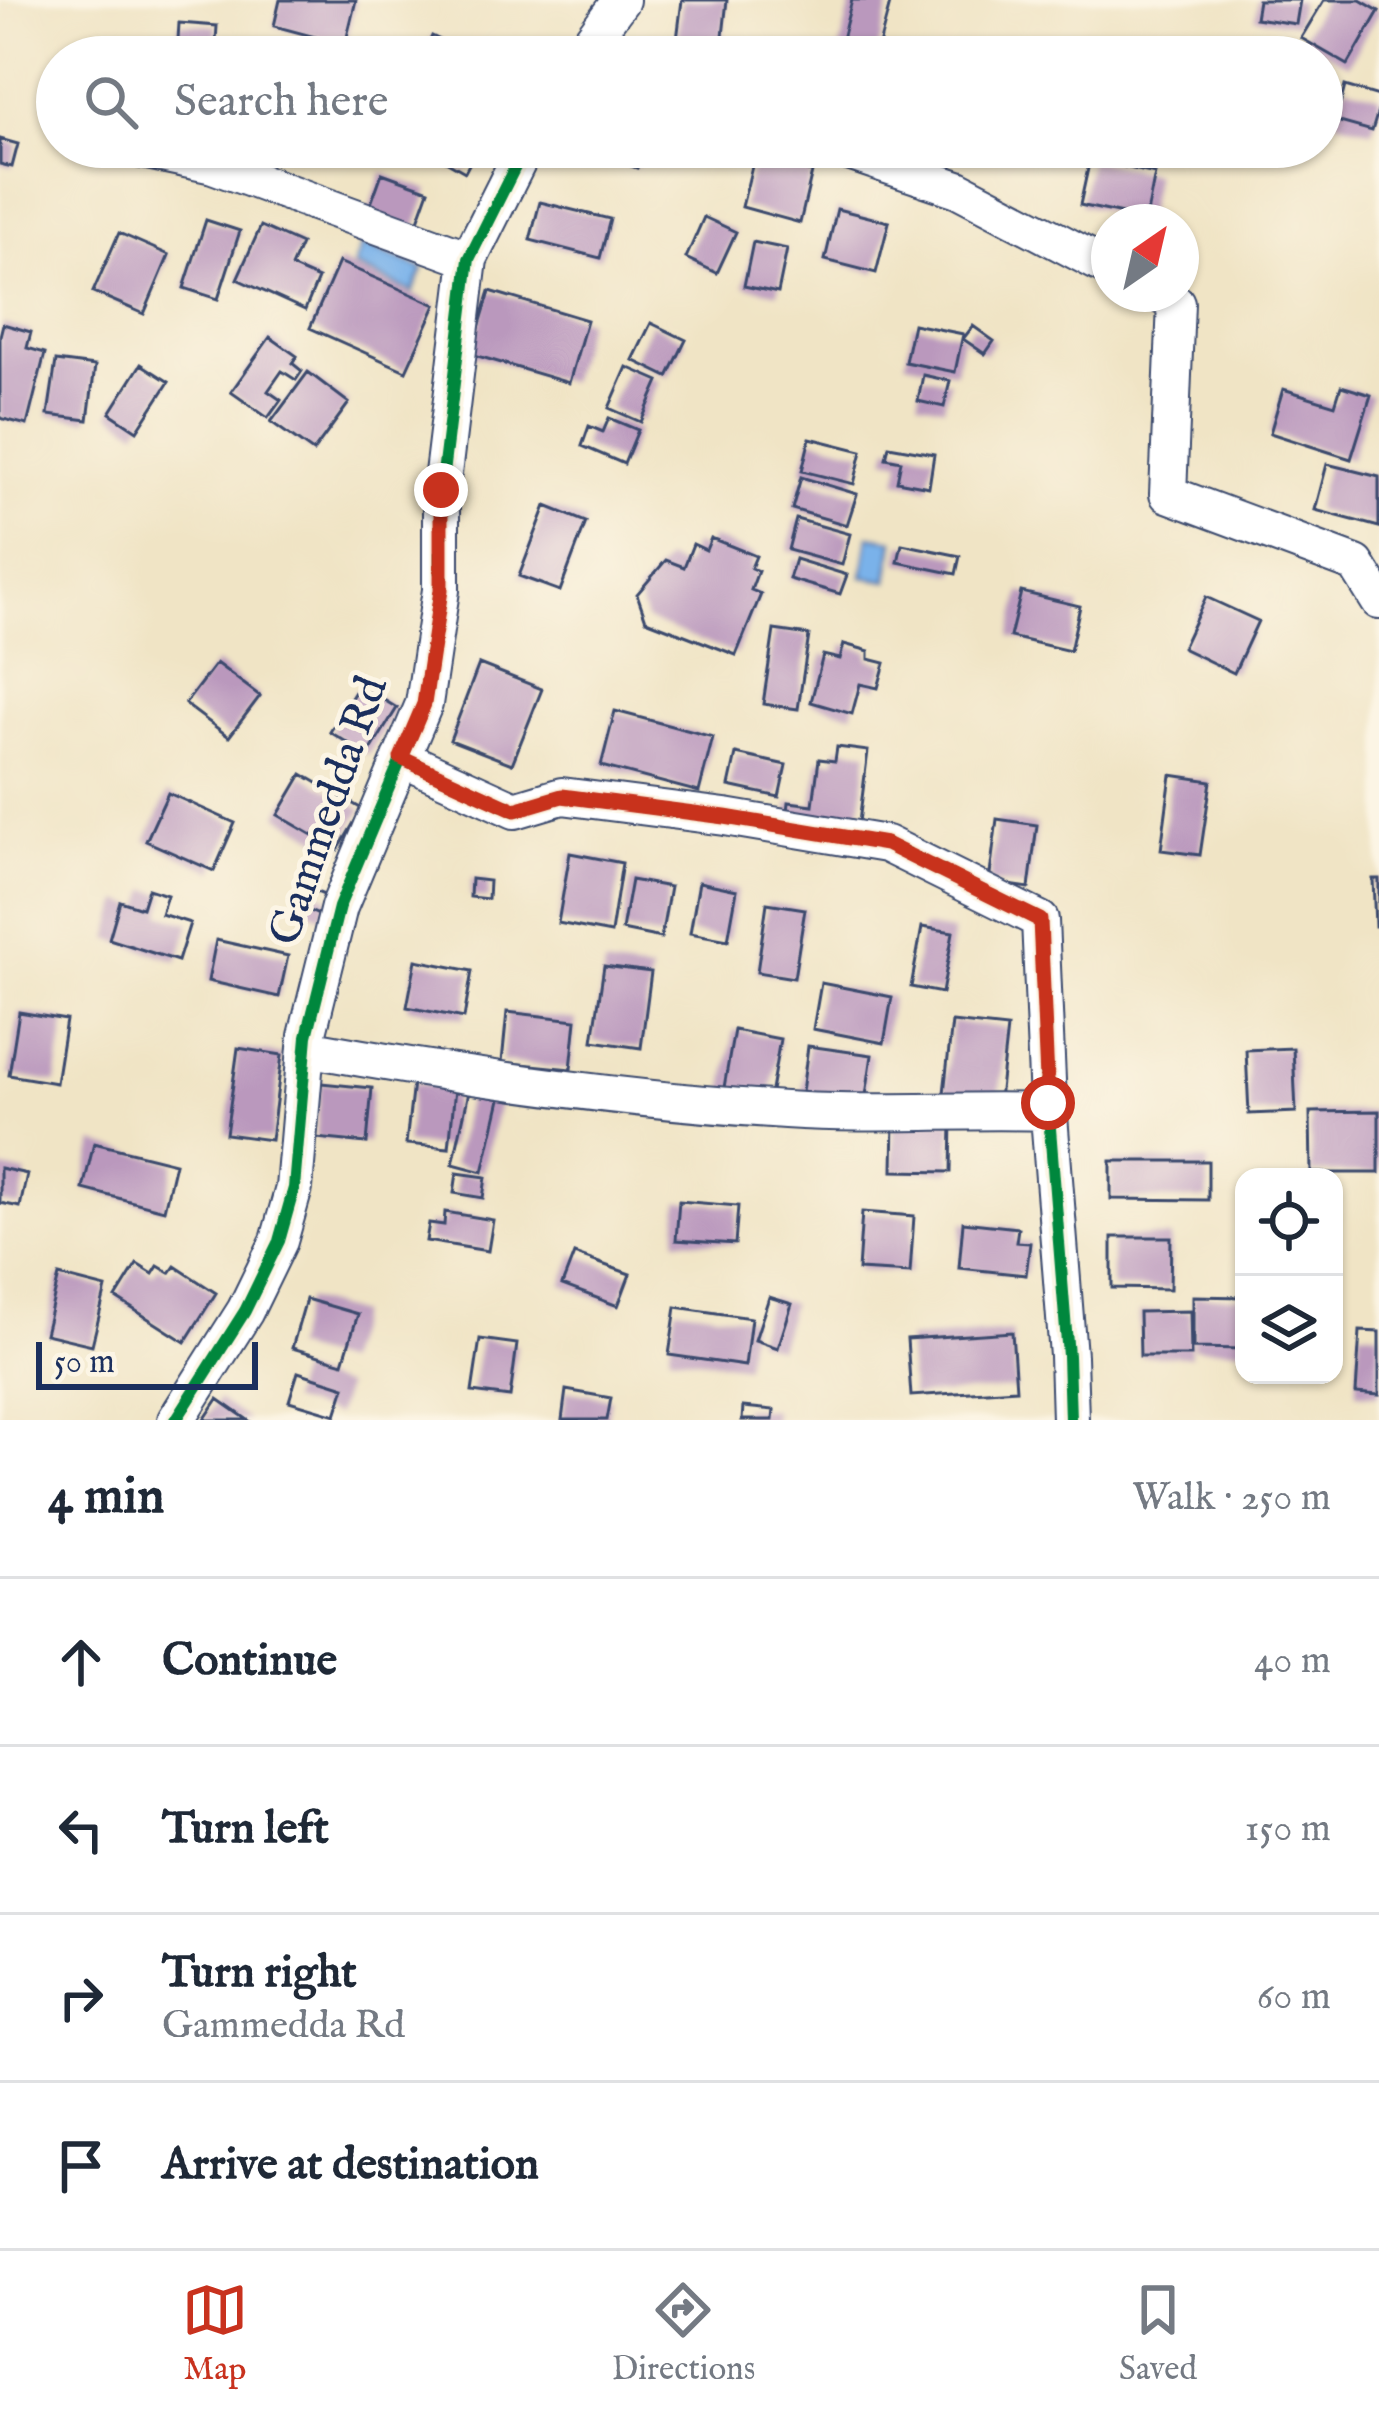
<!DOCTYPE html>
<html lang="en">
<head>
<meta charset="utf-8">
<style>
  :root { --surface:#fff; --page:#f2f2f3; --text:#1f2937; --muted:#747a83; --line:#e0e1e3; --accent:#c8321e }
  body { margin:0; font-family:"IM FELL English",serif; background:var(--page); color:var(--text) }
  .controls { position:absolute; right:36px; bottom:36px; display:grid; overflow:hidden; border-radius:24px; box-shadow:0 3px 9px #0004 }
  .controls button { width:108px; height:108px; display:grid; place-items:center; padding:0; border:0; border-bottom:3px solid var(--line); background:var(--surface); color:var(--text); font:60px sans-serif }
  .compass { position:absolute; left:1091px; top:204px; width:108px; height:108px; border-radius:50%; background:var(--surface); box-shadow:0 3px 9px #0004; rotate:34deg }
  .scale { position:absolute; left:36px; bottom:30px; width:222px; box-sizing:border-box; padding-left:12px; border:6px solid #1b2f5e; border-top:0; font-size:33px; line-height:42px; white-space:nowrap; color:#1b2f5e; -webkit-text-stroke:9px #fcf5e5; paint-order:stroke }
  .stop { position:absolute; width:36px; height:36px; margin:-27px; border:9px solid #c8321e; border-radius:50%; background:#fff }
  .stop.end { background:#c8321e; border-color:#fff; box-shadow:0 3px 12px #0008 }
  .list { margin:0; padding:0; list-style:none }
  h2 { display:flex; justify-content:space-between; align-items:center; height:156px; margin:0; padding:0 48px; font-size:51px }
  h2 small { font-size:39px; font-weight:400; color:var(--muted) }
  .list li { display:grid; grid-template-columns:78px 1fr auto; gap:36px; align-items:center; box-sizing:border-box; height:168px; padding:0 48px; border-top:3px solid var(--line) }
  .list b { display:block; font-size:45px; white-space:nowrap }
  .list p { margin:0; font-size:39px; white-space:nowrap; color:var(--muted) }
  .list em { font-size:39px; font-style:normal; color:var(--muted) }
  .icon { flex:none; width:66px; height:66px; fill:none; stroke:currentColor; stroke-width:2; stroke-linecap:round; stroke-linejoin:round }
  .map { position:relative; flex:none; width:1379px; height:1420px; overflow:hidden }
  .search { position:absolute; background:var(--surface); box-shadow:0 3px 9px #0004; left:36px; right:36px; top:36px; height:132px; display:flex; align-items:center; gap:30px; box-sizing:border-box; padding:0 42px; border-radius:66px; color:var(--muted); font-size:45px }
  .sheet { height:828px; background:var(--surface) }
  nav { display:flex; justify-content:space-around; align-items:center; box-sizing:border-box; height:168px; border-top:3px solid var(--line); background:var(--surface); font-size:33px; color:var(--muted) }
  nav a { display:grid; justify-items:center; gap:6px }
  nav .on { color:var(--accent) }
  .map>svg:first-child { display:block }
  .water { fill:#7ab2ea; stroke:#4a70a4; stroke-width:3 }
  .building { fill:#ba98bd }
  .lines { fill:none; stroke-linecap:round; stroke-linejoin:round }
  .minor-casing { stroke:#3b4a6d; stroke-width:40 }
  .minor { stroke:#fff; stroke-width:36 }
  .cycleway-casing { stroke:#fcf5e5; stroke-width:20 }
  .cycleway { stroke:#00873e; stroke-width:12 }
  .route { stroke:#c8321e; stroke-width:15 }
  .labels { text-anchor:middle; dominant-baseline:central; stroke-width:10; stroke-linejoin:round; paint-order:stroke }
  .street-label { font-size:45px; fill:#1b2f5e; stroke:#fcf5e5 }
</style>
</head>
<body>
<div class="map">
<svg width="1379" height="1420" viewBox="0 0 1379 1420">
  <rect width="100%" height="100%" fill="#fcf5e5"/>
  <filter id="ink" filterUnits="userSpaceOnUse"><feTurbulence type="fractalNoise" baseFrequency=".00833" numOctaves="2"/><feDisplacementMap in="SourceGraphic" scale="24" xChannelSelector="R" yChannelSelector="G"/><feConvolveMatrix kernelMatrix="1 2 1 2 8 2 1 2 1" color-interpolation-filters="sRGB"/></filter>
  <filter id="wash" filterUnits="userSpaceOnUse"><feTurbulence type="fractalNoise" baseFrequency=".004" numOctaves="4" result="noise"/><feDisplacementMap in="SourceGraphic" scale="48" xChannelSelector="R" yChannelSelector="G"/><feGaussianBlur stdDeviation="2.7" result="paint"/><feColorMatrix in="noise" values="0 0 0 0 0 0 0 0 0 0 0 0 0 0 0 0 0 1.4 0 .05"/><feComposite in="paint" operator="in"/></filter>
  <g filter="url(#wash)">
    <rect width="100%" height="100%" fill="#f0e4c5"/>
    <path class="water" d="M362,244L423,269L413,292L354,266Z
      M869,536L894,540L888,581L863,577Z"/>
    <g id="blocks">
      <path class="building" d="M280,0H356L345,45L274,26Z
        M682,0H727L722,45L677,40Z
        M852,0H891L876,57L838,55Z
        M1258,0H1300L1296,24L1255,18Z
        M1324,0H1360L1379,11L1348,65L1301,38Z
        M179,23L217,26L215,57H177Z
        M432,36L476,57H422Z
        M234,40L284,53L283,57H229Z
        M1345,86L1379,96V108L1372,131L1336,121Z
        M0,139L18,144L12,167L0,164Z
        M421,147H478L465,172Z
        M589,147H645L637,168L588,151Z
        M754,158L812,172L800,223L742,207Z
        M1090,159L1155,174L1146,219L1080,205Z
        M382,173L429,190L415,229L368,212Z
        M540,202L610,219L600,258L530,240Z
        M837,209L889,222L876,273L825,260Z
        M704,217L736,232L717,273L686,258Z
        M206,220L240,231L218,299L184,288Z
        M261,226L301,244L291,267L318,279L305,310L237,279Z
        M119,233L169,255L144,314L93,292Z
        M753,242L787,249L778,293L744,286Z
        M339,262L436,305L406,371L310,328Z
        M490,291L587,320L569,383L471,354Z
        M651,323L686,340L668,377L633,360Z
        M3,324L31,332L27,348L45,353L27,425L0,418V336Z
        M913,324L963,334L955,372L905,362Z
        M973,326L994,341L985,354L963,339Z
        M270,337L297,356L292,363L302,371L296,380L282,371L268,391L281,400L268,418L231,392Z
        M56,361L95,366L88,420L48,415Z
        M141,364L169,382L137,431L110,413Z
        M627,367L659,381L641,422L609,408Z
        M308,372L349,403L313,452L271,422Z
        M923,375L950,381L944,407L918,401Z
        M1341,386L1371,395L1351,459L1270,433L1283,389L1335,405Z
        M609,418L638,430L624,464L582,446L589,426L603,432Z
        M810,438L862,451L854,484L802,471Z
        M889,446L934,454L929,487L897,481L901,461L886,458Z
        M1327,464L1379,477V527L1315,510Z
        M801,477L857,494L847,525L792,509Z
        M546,506L586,522L560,591L519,576Z
        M796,519L850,534L842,565L788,550Z
        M711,538L756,556L751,568L758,571L751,590L761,594L736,655L646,620L637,594L666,560L684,567L693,544L706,550Z
        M902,544L960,556L956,574L898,562Z
        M795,559L847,575L840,594L789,579Z
        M1021,592L1080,606L1070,651L1010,637Z
        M1206,597L1258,621L1234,673L1182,648Z
        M774,630L809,635L798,709L763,704Z
        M844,644L869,651V659L885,663L878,688L860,684L852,714L811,702L823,655L840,659Z
        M216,663L260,696L229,737L185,704Z
        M479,664L542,689L512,764L450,740Z
        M356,690L374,694L397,708L368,755L330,732Z
        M615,711L713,737L699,792L601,766Z
        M837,747L868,751L858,830L787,821L789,802L813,805L819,759L835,761Z
        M736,754L786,765L779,797L729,786Z
        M302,774L362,809L338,850L278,815Z
        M1171,775L1211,781L1200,855L1161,850Z
        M168,793L235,823L214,871L146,841Z
        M997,819L1037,825L1029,888L989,882Z
        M570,853L622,863L611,933L558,923Z
        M471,879L489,881L488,899L470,897Z
        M1373,879H1379V926H1375Z
        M631,880L670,887L661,938L622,930Z
        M699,882L737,890L728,940L690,933Z
        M302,886L329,897L321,916L294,904Z
        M148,889L167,895L161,914L190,923L178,961L109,939L120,901L142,908Z
        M767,903L805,909L794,978L757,972Z
        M922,927L953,932L942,993L911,987Z
        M216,940L288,956L279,997L208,981Z
        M416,960L472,971L464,1018L407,1007Z
        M604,966L651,972L641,1048L593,1041Z
        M821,983L892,997L884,1043L813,1029Z
        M19,1012L66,1020L56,1083L9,1075Z
        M507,1012L576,1020L571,1069L502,1062Z
        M952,1022L1007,1028L999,1099L944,1093Z
        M734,1030L780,1039L769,1102L723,1093Z
        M808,1046L872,1055L865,1102L802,1092Z
        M238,1048L282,1055L271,1140L226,1134Z
        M1293,1048L1296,1112L1249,1114L1246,1050Z
        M321,1083L372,1088L367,1143L316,1138Z
        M413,1083L455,1088L449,1148L406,1144Z
        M469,1092L500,1099L483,1172L453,1164Z
        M1379,1111V1173H1311L1310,1112Z
        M894,1119L952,1120L951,1172L893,1171Z
        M94,1143L175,1163L164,1210L83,1189Z
        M1111,1161H1208V1200L1111,1199Z
        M0,1168L27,1174L20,1207L0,1203Z
        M457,1173L486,1177L483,1198L454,1193Z
        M679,1201L738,1206L735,1244L676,1240Z
        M445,1212L493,1220L488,1251L426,1241L429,1223L444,1225Z
        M862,1212L914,1216L910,1273L858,1270Z
        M963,1222L1018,1228L1016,1242L1030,1243L1026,1275L959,1268Z
        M1112,1237H1171L1170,1289L1112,1288Z
        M574,1254L630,1274L618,1306L562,1285Z
        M137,1264L153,1274L158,1266L170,1273L175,1266L216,1293L185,1342L116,1298Z
        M59,1276L106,1288L92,1345L45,1334Z
        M1193,1296L1244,1297V1349L1193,1348Z
        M769,1297L792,1304L778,1348L755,1340Z
        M306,1299L358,1314L343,1363L292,1348Z
        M676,1307L751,1318L745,1366L669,1355Z
        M1190,1311L1191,1356H1140L1139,1312Z
        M1360,1331L1379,1332V1395L1356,1393Z
        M1012,1332L1016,1389L911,1396L907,1339Z
        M480,1339L517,1344L510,1397L472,1392Z
        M298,1372L345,1387L336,1415L289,1401Z
        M566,1390L611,1398L607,1420H562Z
        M218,1399L248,1420H204Z
        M743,1407L774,1410L773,1420H742Z"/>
    </g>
  </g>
  <g filter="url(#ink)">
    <use href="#blocks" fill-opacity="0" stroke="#3b4a6d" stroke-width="3"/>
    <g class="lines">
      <defs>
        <path id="minor" d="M579,57L621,0
          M128,147L213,165L469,259
          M834,147L958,189L1109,268
          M1159,294L1176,303L1168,494L1356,564L1379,601
          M401,758L515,810L562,796L725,817L886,844L1040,920L1048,1103L1068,1356L1070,1420
          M306,1048C464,1077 623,1100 785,1110C873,1116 961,1109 1049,1112
          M176,1420L245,1311L279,1241L294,1188L307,1036L339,907L424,704L441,590V490L469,259L525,147"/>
      </defs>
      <use href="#minor" class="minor-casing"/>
      <use href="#minor" class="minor"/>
      <defs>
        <path id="cycleway" d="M401,758L515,810L562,796L725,817L886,844L1040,920L1048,1103L1068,1356L1070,1420
          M176,1420L245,1311L279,1241L294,1188L307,1036L339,907L424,704L441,590V490L469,259L525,147"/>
      </defs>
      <use href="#cycleway" class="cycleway-casing"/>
      <use href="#cycleway" class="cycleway"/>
    </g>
  </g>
  <g class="lines" filter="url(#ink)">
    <path class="route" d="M441,490V590L424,704L401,758L515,810L562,796L725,817L886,844L1040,920L1048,1103"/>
  </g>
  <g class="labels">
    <g class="street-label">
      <text transform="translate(329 811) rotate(-71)">Gammedda Rd</text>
    </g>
  </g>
</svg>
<div class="controls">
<button><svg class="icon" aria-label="locate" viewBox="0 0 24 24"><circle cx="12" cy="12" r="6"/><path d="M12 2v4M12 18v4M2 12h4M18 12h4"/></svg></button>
<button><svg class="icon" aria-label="layers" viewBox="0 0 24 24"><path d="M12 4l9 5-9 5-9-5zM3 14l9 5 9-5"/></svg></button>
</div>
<svg class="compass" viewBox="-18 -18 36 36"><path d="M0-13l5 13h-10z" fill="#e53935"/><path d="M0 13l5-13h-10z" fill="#747a83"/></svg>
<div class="scale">50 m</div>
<div class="stop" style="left:1048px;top:1103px"></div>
<div class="stop end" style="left:441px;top:490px"></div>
<div class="search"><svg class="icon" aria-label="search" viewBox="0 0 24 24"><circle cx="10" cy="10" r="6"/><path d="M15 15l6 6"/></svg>Search here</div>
</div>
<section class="sheet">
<h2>4 min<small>Walk · 250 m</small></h2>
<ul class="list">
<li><svg class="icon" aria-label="ahead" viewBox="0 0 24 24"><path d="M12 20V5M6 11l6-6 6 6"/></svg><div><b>Continue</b></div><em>40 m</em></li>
<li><svg class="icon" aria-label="left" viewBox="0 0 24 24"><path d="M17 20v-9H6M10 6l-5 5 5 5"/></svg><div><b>Turn left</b></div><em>150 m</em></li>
<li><svg class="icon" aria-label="right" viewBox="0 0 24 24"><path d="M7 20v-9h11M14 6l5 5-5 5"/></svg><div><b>Turn right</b><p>Gammedda Rd</p></div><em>60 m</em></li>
<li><svg class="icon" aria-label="arrive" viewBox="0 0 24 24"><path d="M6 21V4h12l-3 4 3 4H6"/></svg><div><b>Arrive at destination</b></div></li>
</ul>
</section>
<nav>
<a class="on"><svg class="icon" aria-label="map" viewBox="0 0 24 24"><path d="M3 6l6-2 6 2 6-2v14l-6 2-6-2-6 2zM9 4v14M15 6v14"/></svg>Map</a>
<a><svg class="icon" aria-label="directions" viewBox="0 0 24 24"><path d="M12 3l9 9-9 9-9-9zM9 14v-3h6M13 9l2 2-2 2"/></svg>Directions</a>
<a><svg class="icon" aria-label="saved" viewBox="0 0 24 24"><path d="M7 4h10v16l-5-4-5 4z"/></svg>Saved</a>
</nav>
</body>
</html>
